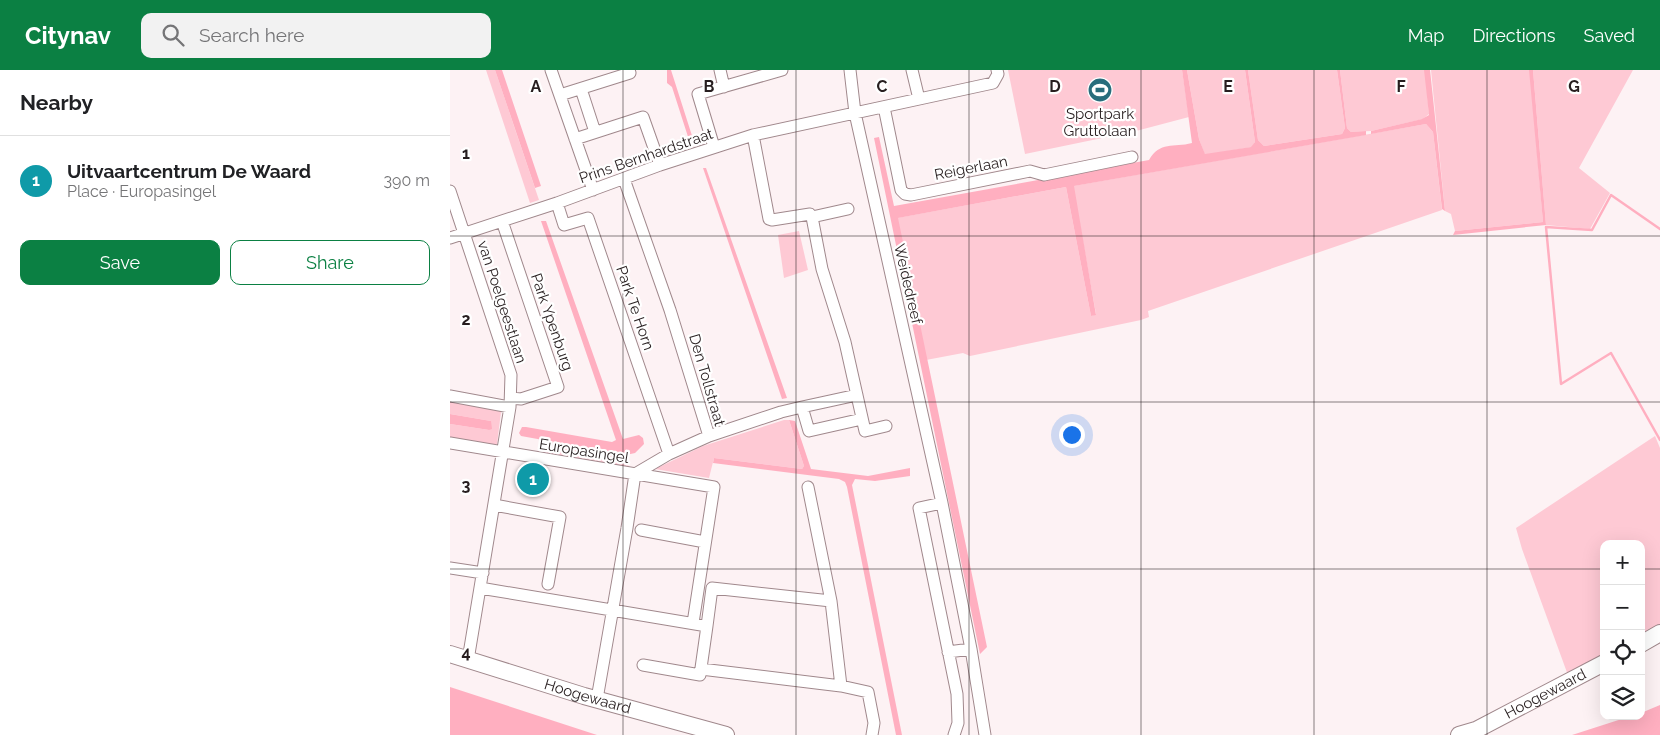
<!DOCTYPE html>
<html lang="en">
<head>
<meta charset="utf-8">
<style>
  :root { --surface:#fff; --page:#f2f2f2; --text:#202124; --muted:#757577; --line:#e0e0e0; --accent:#0b8043 }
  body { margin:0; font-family:Raleway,sans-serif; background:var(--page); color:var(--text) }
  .controls { position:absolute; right:15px; bottom:15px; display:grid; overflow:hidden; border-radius:10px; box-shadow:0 5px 20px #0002 }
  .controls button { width:45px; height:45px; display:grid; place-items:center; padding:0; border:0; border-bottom:1px solid var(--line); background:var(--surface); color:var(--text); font:25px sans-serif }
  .you { position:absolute; left:621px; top:364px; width:18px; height:18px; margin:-12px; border:4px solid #fff; border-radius:50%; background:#1a73e8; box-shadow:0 0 0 8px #1a73e833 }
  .badge { display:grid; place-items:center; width:32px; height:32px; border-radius:50%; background:var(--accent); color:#fff; font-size:16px; font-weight:700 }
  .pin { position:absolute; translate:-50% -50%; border:2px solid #fff; box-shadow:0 1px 5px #0006 }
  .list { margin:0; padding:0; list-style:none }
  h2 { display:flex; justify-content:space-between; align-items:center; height:65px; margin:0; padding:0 20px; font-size:21px }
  h2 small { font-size:16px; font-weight:400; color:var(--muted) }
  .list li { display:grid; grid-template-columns:32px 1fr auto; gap:15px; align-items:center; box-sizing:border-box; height:90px; padding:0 20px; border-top:1px solid var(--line) }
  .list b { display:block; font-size:19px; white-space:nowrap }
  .list p { margin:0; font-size:16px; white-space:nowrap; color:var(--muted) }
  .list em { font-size:16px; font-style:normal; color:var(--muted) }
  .actions { display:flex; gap:10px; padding:15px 20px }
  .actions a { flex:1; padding:11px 0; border:1px solid var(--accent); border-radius:10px; text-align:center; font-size:18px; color:var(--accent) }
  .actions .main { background:var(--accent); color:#fff }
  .icon { flex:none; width:28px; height:28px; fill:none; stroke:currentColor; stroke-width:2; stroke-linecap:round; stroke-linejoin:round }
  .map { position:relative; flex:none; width:1210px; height:665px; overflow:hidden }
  header { display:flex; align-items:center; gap:30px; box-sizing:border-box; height:70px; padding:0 25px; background:var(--accent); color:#fff }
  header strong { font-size:24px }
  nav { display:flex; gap:28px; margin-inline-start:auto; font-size:18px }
  .search { width:350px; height:45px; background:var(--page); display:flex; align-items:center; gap:12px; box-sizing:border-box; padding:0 18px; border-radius:10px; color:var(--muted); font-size:19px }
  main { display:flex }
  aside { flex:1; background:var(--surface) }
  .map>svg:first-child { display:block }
  .green { fill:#fec9d4 }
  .water { fill:#ffafc0 }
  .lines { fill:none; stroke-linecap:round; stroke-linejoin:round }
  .stream { stroke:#ffafc0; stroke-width:2.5 }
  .street-casing { stroke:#a0888c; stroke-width:13 }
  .secondary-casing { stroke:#a0888c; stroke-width:18 }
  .street { stroke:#fff; stroke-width:11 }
  .secondary { stroke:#fff; stroke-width:16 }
  .grid { fill:none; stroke:#271e1f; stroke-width:1; stroke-opacity:0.55 }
  .labels { text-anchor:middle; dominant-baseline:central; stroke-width:4.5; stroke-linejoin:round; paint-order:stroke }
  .poi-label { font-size:15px; fill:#271e1f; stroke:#fff }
  .street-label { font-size:15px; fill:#271e1f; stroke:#fff }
  .grid-label { font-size:16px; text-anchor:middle; font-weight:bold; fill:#271e1f; stroke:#fff; stroke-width:4.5; stroke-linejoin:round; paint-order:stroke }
</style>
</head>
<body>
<header>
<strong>Citynav</strong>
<div class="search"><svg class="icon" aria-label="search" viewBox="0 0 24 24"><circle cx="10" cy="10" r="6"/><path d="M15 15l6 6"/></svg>Search here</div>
<nav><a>Map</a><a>Directions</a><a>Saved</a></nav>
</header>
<main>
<aside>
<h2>Nearby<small></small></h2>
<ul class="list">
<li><span class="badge" style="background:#0f9aa8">1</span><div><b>Uitvaartcentrum De Waard</b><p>Place · Europasingel</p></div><em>390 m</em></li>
</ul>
<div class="actions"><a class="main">Save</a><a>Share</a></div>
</aside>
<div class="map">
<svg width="1210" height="665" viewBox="0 0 1210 665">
  <rect width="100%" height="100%" fill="#fdf2f4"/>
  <path class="green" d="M36,0H45L89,130L80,133Z
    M558,0H732L739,47L686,61L575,84Z
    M737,0H795L805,72L802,77L755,85L749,69Z
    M798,0H887L895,58L892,64L814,76L808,70Z
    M890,0H975L979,44L973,49L921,61L901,62L897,58Z
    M981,0H1080L1093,152L1005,161L1001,144L995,141Z
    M1083,0H1183L1129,98L1160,123L1140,159L1096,155Z
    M976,54L983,62L992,140L698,241L699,247L691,250L520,286L513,283L476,290L447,148L616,117L641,246L646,244L623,116Z
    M349,161L358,200L334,208L328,165Z
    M0,330L50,340L51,342L47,374L42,375L0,368V354L39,360L41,351L0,344Z
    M334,350H339L354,396L352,399L264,388L259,408L205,399L253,376Z
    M1205,366L1210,378V560L1191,572V474H1154V592L1119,608L1072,479L1066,458Z
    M95,370L176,385L179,398L93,384Z"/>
  <path class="water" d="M45,0H52L91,116L85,118Z
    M217,0H221L244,72L240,73L222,17L217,13Z
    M732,0H737L749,69L755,84L801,77L805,72L795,0H798L808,70L814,76L892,64L895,58L887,0H890L897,58L901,62L916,61V65L624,116L646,245L641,246L616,117L448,148L537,577L530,584L424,68L429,67L444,136L699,90C710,71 723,78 742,73Z
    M974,0H980L995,141L992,139L983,62L976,54L921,64V61L972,49L979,45Z
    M1079,0H1083L1096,155L1003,165L1005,161L1093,152Z
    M253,98H256L337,328L332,329Z
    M91,151H96L173,369L189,365L193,368L194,374L185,383L176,385L71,366L69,363L72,357H76L162,372L166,370Z
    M0,344L41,351L42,359L39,360L0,354Z
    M339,350L345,351L361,399L418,406L460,398V406L425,411L405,409L402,415L452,665H446L397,417L395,412L389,409L263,393L264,388L352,399L354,396Z
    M0,617L147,665H0Z
    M1210,635V665H1122L1181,646H1191V643Z"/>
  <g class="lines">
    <path class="stream" d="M1210,159L1161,125L1142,160L1096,157L1111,314L1161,283L1210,370"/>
    <defs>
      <path id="street" d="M101,0L143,120
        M270,0L274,17
        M400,0L405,43L492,433L521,579L535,665
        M462,0L469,29
        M131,19L145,62
        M110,25L180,3L179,0
        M434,37L451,120L455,124L461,125L580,101L594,105L682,87
        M303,65L319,149L322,150L360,144L362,147L372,199L395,272L415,361L436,356
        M125,69L193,47L210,95
        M264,77L248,24L332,0
        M0,121L61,305L60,337L18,590
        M107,133L114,155L138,148L219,384
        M362,147L398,139
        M52,151L108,317L71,329L61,328
        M0,168L107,133L210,95L303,65L543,13L548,4L547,0
        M407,325L352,337L359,361L412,349
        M0,326L60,337
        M259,366L331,342L352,337
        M0,373L264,417L243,553
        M358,417L381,531L391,616
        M492,433L469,438L507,624L508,653L504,665
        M44,435L110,447L98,514
        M191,460L255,472
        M0,498L33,503
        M30,518L257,556L250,605L193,595
        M257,556L262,518L381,531
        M498,582L521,579
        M251,599L391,616L418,622L424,653L422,665
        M147,629L177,458L185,404L219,384L259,366L220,240L174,109"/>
      <g id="secondary">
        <path d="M1191,574L1210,563"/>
        <path id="s1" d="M0,584L134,626L276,665"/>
        <path id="s2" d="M1009,665L1026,660L1154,593"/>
      </g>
    </defs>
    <use href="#street" class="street-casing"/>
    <use href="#secondary" class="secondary-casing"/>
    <use href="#street" class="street"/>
    <use href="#secondary" class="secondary"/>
  </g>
  <path class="grid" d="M173,0V665M346,0V665M519,0V665M691,0V665M864,0V665M1037,0V665M0,166H1210M0,332H1210M0,499H1154M1191,499H1210"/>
  <defs>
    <symbol id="stadium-disc" viewBox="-11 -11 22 22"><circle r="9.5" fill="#286d7c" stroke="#fff"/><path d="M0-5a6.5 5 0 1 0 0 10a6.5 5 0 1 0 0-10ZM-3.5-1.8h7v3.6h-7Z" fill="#fff"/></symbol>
  </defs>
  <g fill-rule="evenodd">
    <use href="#stadium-disc" x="636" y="6" width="28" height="28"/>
  </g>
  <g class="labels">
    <g class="poi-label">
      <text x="650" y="44">Sportpark<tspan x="650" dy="17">Gruttolaan</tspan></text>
    </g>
    <g class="street-label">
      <text transform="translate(196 86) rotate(-19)">Prins Bernhardstraat</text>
      <text transform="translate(521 98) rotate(-11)">Reigerlaan</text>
      <text transform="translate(458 214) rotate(77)">Weidedreef</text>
      <text transform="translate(52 232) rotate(72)">van Poelgeestlaan</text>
      <text transform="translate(185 238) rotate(71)">Park Te Horn</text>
      <text transform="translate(102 252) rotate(71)">Park Ypenburg</text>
      <text transform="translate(257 310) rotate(74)">Den Tollstraat</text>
      <text transform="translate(134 381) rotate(9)">Europasingel</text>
      <text stroke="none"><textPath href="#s2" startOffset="96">Hoogewaard</textPath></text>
      <text stroke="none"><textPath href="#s1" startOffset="144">Hoogewaard</textPath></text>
    </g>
  </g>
  <g class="grid-label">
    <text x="86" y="22">A</text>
    <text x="259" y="22">B</text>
    <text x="432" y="22">C</text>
    <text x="605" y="22">D</text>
    <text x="778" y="22">E</text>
    <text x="951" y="22">F</text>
    <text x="1124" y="22">G</text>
    <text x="16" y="89">1</text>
    <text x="16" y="255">2</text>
    <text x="16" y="421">3</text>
    <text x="16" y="588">4</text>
  </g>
</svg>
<div class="controls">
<button>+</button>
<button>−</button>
<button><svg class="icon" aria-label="locate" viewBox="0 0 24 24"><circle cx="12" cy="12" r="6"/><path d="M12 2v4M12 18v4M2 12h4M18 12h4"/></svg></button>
<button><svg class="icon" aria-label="layers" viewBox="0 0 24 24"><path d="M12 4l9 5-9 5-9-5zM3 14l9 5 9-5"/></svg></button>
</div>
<div class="you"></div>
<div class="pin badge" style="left:83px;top:409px;background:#0f9aa8">1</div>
</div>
</main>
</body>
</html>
